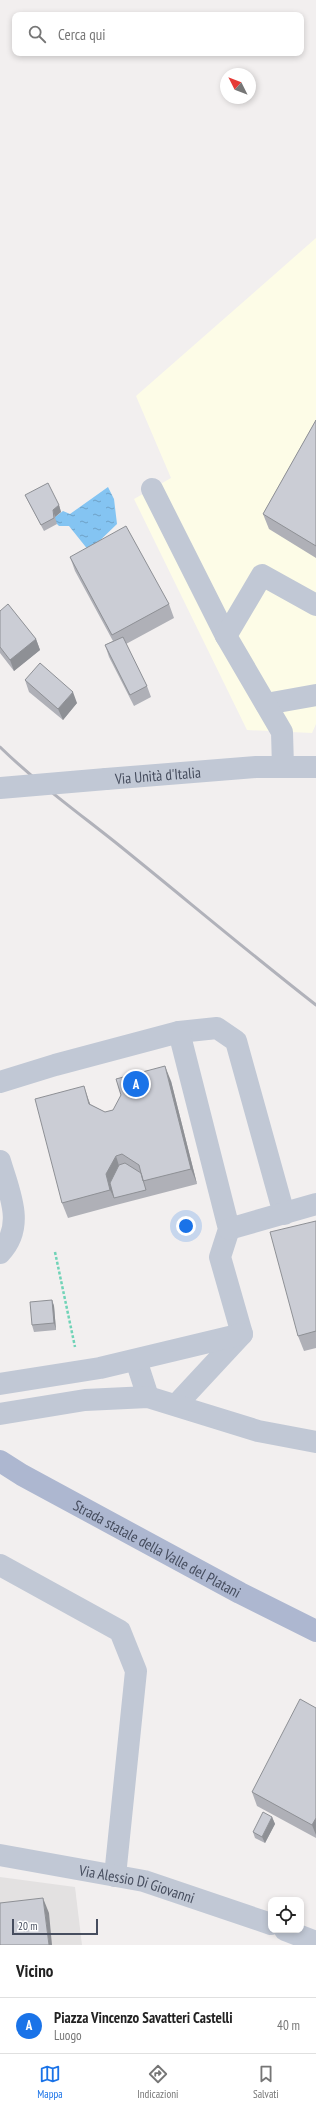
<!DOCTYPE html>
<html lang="it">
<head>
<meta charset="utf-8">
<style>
  :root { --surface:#fff; --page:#f2f2f2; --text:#222; --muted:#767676; --line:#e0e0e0; --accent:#1a73e8 }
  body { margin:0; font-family:"PT Sans Narrow",sans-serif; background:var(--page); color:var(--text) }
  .controls { position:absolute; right:12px; bottom:12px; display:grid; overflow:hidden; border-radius:8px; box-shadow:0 2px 6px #0003 }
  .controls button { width:36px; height:36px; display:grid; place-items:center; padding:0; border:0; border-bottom:1px solid var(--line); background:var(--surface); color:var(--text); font:20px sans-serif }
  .compass { position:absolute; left:220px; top:68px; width:36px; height:36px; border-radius:50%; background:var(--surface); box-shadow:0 2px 6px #0003; rotate:312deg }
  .scale { position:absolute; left:12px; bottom:10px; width:86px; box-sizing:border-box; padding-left:4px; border:2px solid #464d5e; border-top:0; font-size:11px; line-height:14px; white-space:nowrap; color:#464d5e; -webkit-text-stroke:3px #fff; paint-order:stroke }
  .you { position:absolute; left:186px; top:1226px; width:14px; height:14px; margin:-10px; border:3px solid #fff; border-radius:50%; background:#1a73e8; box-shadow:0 0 0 6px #1a73e833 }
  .badge { display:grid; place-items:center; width:26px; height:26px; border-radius:50%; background:var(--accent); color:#fff; font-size:13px; font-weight:700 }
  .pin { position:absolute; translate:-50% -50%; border:2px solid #fff; box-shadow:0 1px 4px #0006 }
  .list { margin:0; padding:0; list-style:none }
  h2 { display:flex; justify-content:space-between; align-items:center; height:52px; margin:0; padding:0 16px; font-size:17px }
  h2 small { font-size:13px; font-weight:400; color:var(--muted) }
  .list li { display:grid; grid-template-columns:26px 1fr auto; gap:12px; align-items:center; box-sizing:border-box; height:56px; padding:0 16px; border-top:1px solid var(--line) }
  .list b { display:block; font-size:15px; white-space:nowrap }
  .list p { margin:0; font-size:13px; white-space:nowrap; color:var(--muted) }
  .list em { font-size:13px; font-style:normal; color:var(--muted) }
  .icon { flex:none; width:22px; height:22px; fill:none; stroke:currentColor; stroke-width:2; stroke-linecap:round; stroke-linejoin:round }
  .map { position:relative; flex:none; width:316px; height:1945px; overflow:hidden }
  .search { position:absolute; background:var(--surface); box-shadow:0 2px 6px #0003; left:12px; right:12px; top:12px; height:44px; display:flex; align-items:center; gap:10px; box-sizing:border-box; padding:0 14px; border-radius:8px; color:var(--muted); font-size:15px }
  .sheet { height:108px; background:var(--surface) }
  nav { display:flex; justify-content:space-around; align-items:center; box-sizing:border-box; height:56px; border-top:1px solid var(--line); background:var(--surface); font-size:11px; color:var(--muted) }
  nav a { display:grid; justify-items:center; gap:2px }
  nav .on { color:var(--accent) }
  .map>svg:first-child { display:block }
  .commercial { fill:#fdfce7 }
  .education { fill:#e3e1e1 }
  .water { fill:url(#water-ripples) }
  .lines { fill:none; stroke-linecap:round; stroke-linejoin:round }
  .path { stroke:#70d3b7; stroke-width:2.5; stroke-dasharray:3 2; stroke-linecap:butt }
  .minor { stroke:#c1c8d5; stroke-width:22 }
  .major { stroke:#adb7d0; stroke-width:22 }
  .rail { stroke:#b1b2ba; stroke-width:3 }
  .minor-bridge { stroke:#c1c8d5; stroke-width:22 }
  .wall { fill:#afb0b7 }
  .shaded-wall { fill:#8e9095 }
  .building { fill:#cbcdd5; stroke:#8e9095 }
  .labels { text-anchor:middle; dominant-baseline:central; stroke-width:3; stroke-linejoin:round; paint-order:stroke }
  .street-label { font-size:15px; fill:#464d5e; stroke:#fff }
</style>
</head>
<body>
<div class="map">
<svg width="316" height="1945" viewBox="0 0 316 1945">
  <defs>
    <pattern id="water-ripples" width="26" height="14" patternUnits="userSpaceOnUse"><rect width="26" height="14" fill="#84c4f2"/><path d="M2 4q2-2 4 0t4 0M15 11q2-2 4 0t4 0" fill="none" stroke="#6ea1c7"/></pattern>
  </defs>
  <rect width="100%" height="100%" fill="#f2efef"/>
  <path class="commercial" d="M316,238V724L312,733L247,730L134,499L171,478L136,396Z"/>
  <path class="education" d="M0,1877L75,1887L82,1945H0Z"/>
  <path class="water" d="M108,487L114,499L117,524L89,551L69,526H59L55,522V517L63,511L70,514Z"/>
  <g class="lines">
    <path class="path" d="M55,1252L75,1347"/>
    <g class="minor">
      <path d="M152,489L226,636"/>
      <path d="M266,704L316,695"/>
      <path d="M283,767L282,732L226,636L262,575L316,605"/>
      <path id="s1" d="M106,779L256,767H316"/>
      <path d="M179,1032L217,1028L236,1041L284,1214"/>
      <path d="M0,1082L55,1065L179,1032L229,1229L220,1257L242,1334L176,1405"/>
      <path d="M0,1161C9,1192 26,1226 0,1253"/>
      <path d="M229,1229L316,1204"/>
      <path d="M136,1360L148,1397"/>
      <path d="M0,1384L100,1368L242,1334"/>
      <path d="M0,1414L85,1400L148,1397L258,1431L316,1442"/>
      <path d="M0,1565L120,1631L136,1671L115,1876"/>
      <path id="s2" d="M0,1855L144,1881L271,1924"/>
      <path d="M285,1930L316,1942"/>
    </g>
    <path class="major" id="s3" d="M0,1461L22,1475L240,1593L316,1631"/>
    <path class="rail" d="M0,747C36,782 76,811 115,842C182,896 248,952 316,1005"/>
    <path class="minor-bridge" d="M0,788L106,779"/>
  </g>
  <path class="wall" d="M316,420V558L269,529L263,514Z
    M25,495L59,505L61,512L55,517L57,524L44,531L28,501Z
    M70,557L169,604L174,618L126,644L147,686L151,697L134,706L109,657L105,645L113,641L75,571Z
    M0,611L36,639L40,650L14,671L0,653Z
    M25,680L77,703L63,720L29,692Z
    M171,1081L197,1184L116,1205L68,1218L62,1203L89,1101L90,1104L105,1112L113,1110Z
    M316,1221V1348L304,1351L298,1336Z
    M52,1300L54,1306L56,1330L34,1332L32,1325Z
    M316,1708V1838L257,1806L252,1792Z
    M272,1817L275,1824L265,1843L255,1838L253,1832Z"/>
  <path class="shaded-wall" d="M59,505L61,512L55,517L57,524L53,510Z
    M36,639L40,650L14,671L10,660Z
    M73,692L77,703L63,720L58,709Z
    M165,1066L171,1081L197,1184L191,1169Z
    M84,1086L95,1119L89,1104Z
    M116,1156L121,1172L114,1198L110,1190L106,1174Z
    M52,1300L54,1306L56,1330L54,1323Z
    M272,1817L275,1824L265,1843L262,1837Z
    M316,1818V1835L312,1825Z
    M43,1898L49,1913L52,1945H49Z"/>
  <path class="building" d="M316,420V546L263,514Z
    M48,483L59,505L53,510L54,518L41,525L25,495Z
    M126,526L169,604L112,635L70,557Z
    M8,604L36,639L10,660L0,647V611Z
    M123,637L147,686L130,695L105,645Z
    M40,663L73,692L58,709L25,680Z
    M165,1066L191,1169L143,1181L139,1165L122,1154L116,1156L106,1174L110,1190L62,1203L35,1099L84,1086L89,1104L105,1112L113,1110L121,1095L116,1079Z
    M125,1163L141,1173L146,1190L114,1198L110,1183L119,1165Z
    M316,1221V1331L298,1336L270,1232Z
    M52,1300L54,1323L32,1325L30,1302Z
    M300,1699L316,1708V1818L312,1825L252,1792Z
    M263,1812L272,1817L262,1837L253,1832Z
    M43,1898L49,1945H0V1903Z"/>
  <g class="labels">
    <g class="street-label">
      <text stroke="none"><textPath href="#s1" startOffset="52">Via Unità d'Italia</textPath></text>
      <text stroke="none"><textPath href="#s3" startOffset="180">Strada statale della Valle del Platani</textPath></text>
      <text stroke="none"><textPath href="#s2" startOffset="140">Via Alessio Di Giovanni</textPath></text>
    </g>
  </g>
</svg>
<div class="controls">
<button><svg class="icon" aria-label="locate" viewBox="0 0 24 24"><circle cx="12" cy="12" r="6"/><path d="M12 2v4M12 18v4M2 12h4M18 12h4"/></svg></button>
</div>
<svg class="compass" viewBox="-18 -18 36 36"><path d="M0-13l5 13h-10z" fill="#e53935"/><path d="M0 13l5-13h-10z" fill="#767676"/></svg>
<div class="scale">20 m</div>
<div class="you"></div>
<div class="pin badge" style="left:136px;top:1084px">A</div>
<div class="search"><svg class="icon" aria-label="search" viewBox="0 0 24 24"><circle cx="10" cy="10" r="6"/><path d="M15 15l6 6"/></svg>Cerca qui</div>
</div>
<section class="sheet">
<h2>Vicino<small></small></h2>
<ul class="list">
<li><span class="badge">A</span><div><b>Piazza Vincenzo Savatteri Castelli</b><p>Luogo</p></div><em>40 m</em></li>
</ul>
</section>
<nav>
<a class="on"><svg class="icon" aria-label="map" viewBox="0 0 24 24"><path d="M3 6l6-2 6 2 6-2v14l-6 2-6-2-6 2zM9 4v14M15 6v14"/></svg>Mappa</a>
<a><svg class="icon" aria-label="directions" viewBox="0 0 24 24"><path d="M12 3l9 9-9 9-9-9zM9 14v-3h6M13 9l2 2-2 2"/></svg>Indicazioni</a>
<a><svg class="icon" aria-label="saved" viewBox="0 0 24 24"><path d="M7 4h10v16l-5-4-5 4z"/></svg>Salvati</a>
</nav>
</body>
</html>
